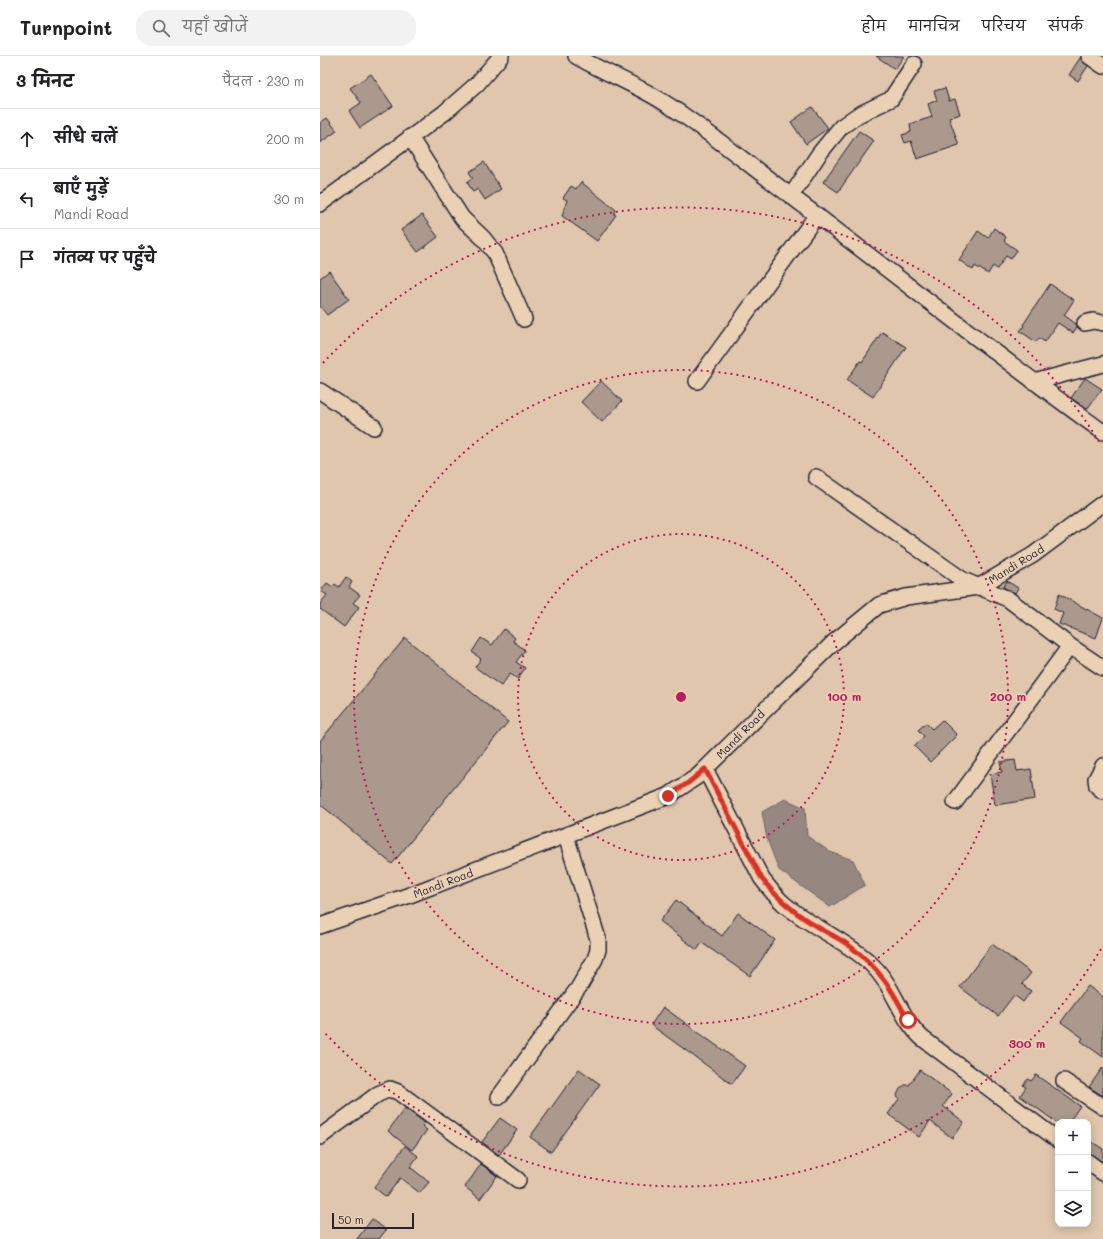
<!DOCTYPE html>
<html lang="hi">
<head>
<meta charset="utf-8">
<style>
  :root { --surface:#fff; --page:#f2f2f2; --text:#202124; --muted:#757577; --line:#e0e0e0 }
  body { margin:0; font-family:Mali,"Playpen Sans Deva",sans-serif; background:var(--page); color:var(--text) }
  .controls { position:absolute; right:12px; bottom:12px; display:grid; overflow:hidden; border-radius:8px; box-shadow:0 2px 10px #0003 }
  .controls button { width:36px; height:36px; display:grid; place-items:center; padding:0; border:0; border-bottom:1px solid var(--line); background:var(--surface); color:var(--text); font:20px sans-serif }
  .scale { position:absolute; left:12px; bottom:10px; width:82px; box-sizing:border-box; padding-left:4px; border:2px solid #22223b; border-top:0; font-size:11px; line-height:14px; white-space:nowrap; color:#22223b; -webkit-text-stroke:3px #ebd1b3; paint-order:stroke }
  .stop { position:absolute; width:12px; height:12px; margin:-9px; border:3px solid #d93025; border-radius:50%; background:#fff }
  .stop.end { background:#d93025; border-color:#fff; box-shadow:0 1px 4px #0008 }
  .list { margin:0; padding:0; list-style:none }
  h2 { display:flex; justify-content:space-between; align-items:center; height:52px; margin:0; padding:0 16px; font-size:17px }
  h2 small { font-size:13px; font-weight:400; color:var(--muted) }
  .list li { display:grid; grid-template-columns:26px 1fr auto; gap:12px; align-items:center; box-sizing:border-box; height:60px; padding:0 16px; border-top:1px solid var(--line) }
  .list b { display:block; font-size:15px; white-space:nowrap }
  .list p { margin:0; font-size:13px; white-space:nowrap; color:var(--muted) }
  .list em { font-size:13px; font-style:normal; color:var(--muted) }
  .icon { flex:none; width:22px; height:22px; fill:none; stroke:currentColor; stroke-width:2; stroke-linecap:round; stroke-linejoin:round }
  .map { position:relative; flex:none; width:783px; height:1183px; overflow:hidden }
  header { display:flex; align-items:center; gap:24px; box-sizing:border-box; height:56px; padding:0 20px; background:var(--surface); border-bottom:1px solid var(--line) }
  header strong { font-size:19px }
  nav { display:flex; gap:22px; margin-inline-start:auto; font-size:14px }
  .search { width:280px; height:36px; background:var(--page); display:flex; align-items:center; gap:10px; box-sizing:border-box; padding:0 14px; border-radius:16px; color:var(--muted); font-size:15px }
  main { display:flex }
  aside { flex:1; background:var(--surface) }
  .map>svg:first-child { display:block }
  .water { fill:#978781; stroke:#685f65 }
  .building { fill:#aa998c; stroke:#22223b }
  .lines { fill:none; stroke-linecap:round; stroke-linejoin:round }
  .minor-casing { stroke:#22223b; stroke-width:18 }
  .minor { stroke:#ebd1b3; stroke-width:15 }
  .route { stroke:#d93025; stroke-width:5 }
  .ring { fill:none; stroke:#c2185b; stroke-width:2; stroke-dasharray:2 4 }
  .labels { text-anchor:middle; dominant-baseline:central; stroke-width:3.5; stroke-linejoin:round; paint-order:stroke }
  .street-label { font-size:11px; fill:#22223b; stroke:#ebd1b3 }
  .centre { fill:#c2185b; stroke:#ebd1b3; stroke-width:2 }
  .ring-label { font-size:12px; text-anchor:middle; font-weight:bold; fill:#c2185b; stroke:#ebd1b3; stroke-width:3.5; stroke-linejoin:round; paint-order:stroke }
</style>
</head>
<body>
<header>
<strong>Turnpoint</strong>
<div class="search"><svg class="icon" aria-label="search" viewBox="0 0 24 24"><circle cx="10" cy="10" r="6"/><path d="M15 15l6 6"/></svg>यहाँ खोजें</div>
<nav><a>होम</a><a>मानचित्र</a><a>परिचय</a><a>संपर्क</a></nav>
</header>
<main>
<aside>
<h2>3 मिनट<small>पैदल · 230 m</small></h2>
<ul class="list">
<li><svg class="icon" aria-label="ahead" viewBox="0 0 24 24"><path d="M12 20V5M6 11l6-6 6 6"/></svg><div><b>सीधे चलें</b></div><em>200 m</em></li>
<li><svg class="icon" aria-label="left" viewBox="0 0 24 24"><path d="M17 20v-9H6M10 6l-5 5 5 5"/></svg><div><b>बाएँ मुड़ें</b><p>Mandi Road</p></div><em>30 m</em></li>
<li><svg class="icon" aria-label="arrive" viewBox="0 0 24 24"><path d="M6 21V4h12l-3 4 3 4H6"/></svg><div><b>गंतव्य पर पहुँचे</b></div></li>
</ul>
</aside>
<div class="map">
<svg width="783" height="1183" viewBox="0 0 783 1183">
  <rect width="100%" height="100%" fill="#dfc6ac"/>
  <filter id="ink" filterUnits="userSpaceOnUse"><feTurbulence type="fractalNoise" baseFrequency=".025" numOctaves="2"/><feDisplacementMap in="SourceGraphic" scale="8" xChannelSelector="R" yChannelSelector="G"/><feConvolveMatrix kernelMatrix="1 2 1 2 8 2 1 2 1" color-interpolation-filters="sRGB"/></filter>
  <g filter="url(#ink)">
    <path class="water" d="M465,743L485,752L487,780L510,796L533,804L545,829L510,851L459,814L447,783L442,756Z"/>
    <path class="building" d="M556,0H584L575,13Z
      M760,2L768,10L758,25L749,19Z
      M51,18L73,50L40,72L29,55L41,47L30,32Z
      M625,32L629,45L635,43L640,58L629,62L639,89L597,103L591,85L585,87L582,79L591,76L590,68L612,61L608,48L617,44L614,35Z
      M492,51L508,72L486,88L471,66Z
      M7,62L17,75L0,87V67Z
      M539,75L554,85L518,136L503,126Z
      M164,106L181,133L165,144L158,133L153,136L147,126L153,122L149,116Z
      M261,126L296,154L294,158L296,159L277,185L242,160L247,144L243,142L251,130L256,133Z
      M102,159L118,181L98,196L81,174Z
      M674,172L686,181L684,185L697,194L691,203L686,200L677,213L673,210L668,218L655,210L653,214L639,204L658,175L668,182Z
      M9,215L29,243L7,259L0,250V222Z
      M730,228L754,244L744,259L756,268L757,271L753,277L738,267L725,286L719,282L716,286L700,275L704,270L703,269Z
      M562,276L586,291L553,341L527,324L540,305L542,306Z
      M765,322L782,333L767,353L751,342Z
      M281,325L302,345L282,366L261,346Z
      M26,521L32,526L29,531L40,539L33,547L39,551L24,571L0,553V548L7,539L1,535L7,527L13,531L15,528L19,531Z
      M687,525L698,532L695,537L683,531Z
      M739,538L783,562L776,582L739,568L743,557L734,553Z
      M184,573L195,582L193,585L205,594L196,606L205,612L198,623L190,618L181,630L155,611L161,603L152,596L161,582L172,589Z
      M85,582L188,666L72,808L0,748V685Z
      M622,664L637,679L610,706L594,690L604,680L598,674L606,667L612,673Z
      M695,704L697,715L711,713L715,743L675,749L670,718L682,716L680,706Z
      M356,844L402,880L418,857L455,884L430,920L382,887L377,894L340,865Z
      M672,888L711,917L702,928L711,935L703,946L694,939L678,960L640,931Z
      M768,930L783,941V1001L761,985L763,982L741,966Z
      M343,951L425,1010L412,1028L331,969Z
      M783,1011V1040L769,1031Z
      M259,1013L280,1028L231,1096L210,1081Z
      M600,1014L632,1038L623,1050L644,1066L632,1082L610,1065L599,1081L568,1058L579,1043L577,1039L580,1033L585,1029H589Z
      M716,1019L760,1050L749,1066H736L700,1040L706,1031L703,1029L708,1023L711,1025Z
      M85,1052L105,1067L102,1070L107,1074L92,1094L68,1075Z
      M180,1062L197,1074L179,1099L162,1086Z
      M772,1086L783,1093V1106L768,1097V1091Z
      M85,1090L98,1100L90,1111L109,1126L100,1137L80,1122L66,1141L54,1131Z
      M161,1108L177,1120L160,1143L145,1131Z
      M52,1163L66,1174L59,1183H37Z"/>
    <g class="lines">
      <defs>
        <path id="minor" d="M256,0C285,17 317,29 345,47C389,75 429,109 471,140C575,218 677,300 783,376
          M769,0L783,10
          M90,81L142,162L163,182L175,197L204,263
          M471,140L499,98L521,71L538,59L571,43L594,8
          M0,148L124,57L157,28L181,0
          M765,267L773,265L783,267
          M377,325L497,159
          M714,326L783,308
          M0,335L54,371
          M496,421L643,524L688,543L750,590L783,612
          M783,710L776,723L777,730L783,735
          M385,713L442,823C449,832 456,841 464,848C491,871 524,883 550,907C575,930 579,961 602,982L738,1084
          M635,746L750,590
          M0,870L87,840L348,740L378,720L513,587L559,549L586,541L658,531L713,499L783,447
          M744,1025L783,1051
          M179,1041L259,931L275,903L278,894V883L246,780
          M0,1081L58,1038L70,1033L78,1036L198,1124
          M768,1106L783,1117"/>
      </defs>
      <use href="#minor" class="minor-casing"/>
      <use href="#minor" class="minor"/>
    </g>
  </g>
  <g class="lines" filter="url(#ink)">
    <path class="route" d="M348,740L368,727L385,713L442,823C456,841 472,855 491,867C504,876 519,881 531,891C560,913 571,932 588,964"/>
  </g>
  <g class="ring">
    <circle cx="361" cy="641" r="163"/>
    <circle cx="361" cy="641" r="327"/>
    <path d="M781 893A490 490 0 0 1 3 975M3 307A490 490 0 0 1 781 389"/>
  </g>
  <g class="labels">
    <g class="street-label">
      <text transform="translate(696 508) rotate(-32)">Mandi Road</text>
      <text transform="translate(420 678) rotate(-45)">Mandi Road</text>
      <text transform="translate(123 827) rotate(-21)">Mandi Road</text>
    </g>
  </g>
  <circle cx="361" cy="641" r="6" class="centre"/>
  <g class="ring-label">
    <text x="524" y="645">100 m</text>
    <text x="688" y="645">200 m</text>
    <text x="707" y="992">300 m</text>
  </g>
</svg>
<div class="controls">
<button>+</button>
<button>−</button>
<button><svg class="icon" aria-label="layers" viewBox="0 0 24 24"><path d="M12 4l9 5-9 5-9-5zM3 14l9 5 9-5"/></svg></button>
</div>
<div class="scale">50 m</div>
<div class="stop" style="left:588px;top:964px"></div>
<div class="stop end" style="left:348px;top:740px"></div>
</div>
</main>
</body>
</html>
